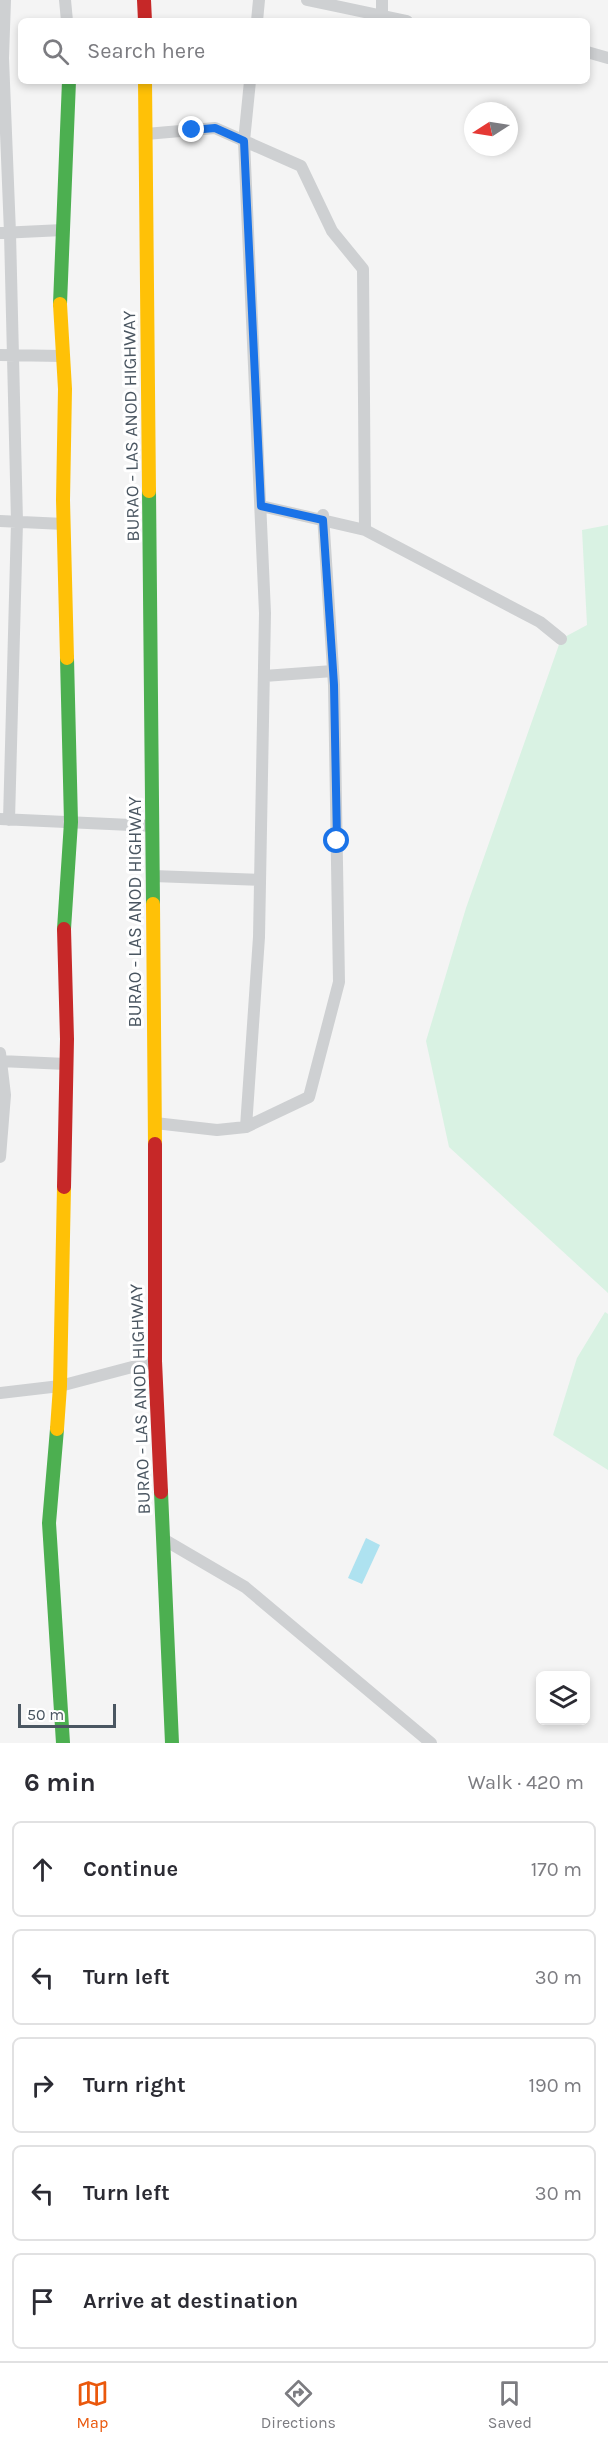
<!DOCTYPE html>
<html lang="en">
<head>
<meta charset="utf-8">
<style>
  :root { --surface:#fff; --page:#f7f7f7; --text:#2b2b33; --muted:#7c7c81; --line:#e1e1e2; --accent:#ea580c }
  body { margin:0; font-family:Karla,sans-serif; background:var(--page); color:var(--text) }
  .controls { position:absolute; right:18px; bottom:18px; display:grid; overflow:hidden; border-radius:9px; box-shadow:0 3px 9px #0003 }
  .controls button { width:54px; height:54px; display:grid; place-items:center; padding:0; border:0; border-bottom:2px solid var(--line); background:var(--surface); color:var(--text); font:30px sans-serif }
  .compass { position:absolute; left:464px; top:102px; width:54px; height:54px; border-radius:50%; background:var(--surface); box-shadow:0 3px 9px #0003; rotate:258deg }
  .scale { position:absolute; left:18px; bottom:15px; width:98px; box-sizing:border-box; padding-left:6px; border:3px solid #4a5661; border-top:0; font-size:16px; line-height:21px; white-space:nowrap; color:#4a5661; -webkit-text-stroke:4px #fff; paint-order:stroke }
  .stop { position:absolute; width:18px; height:18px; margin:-14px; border:4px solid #1a73e8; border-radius:50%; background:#fff }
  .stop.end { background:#1a73e8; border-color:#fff; box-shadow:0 2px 6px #0008 }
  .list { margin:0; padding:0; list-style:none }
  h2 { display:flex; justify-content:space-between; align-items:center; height:78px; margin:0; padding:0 24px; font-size:26px }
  h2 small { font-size:20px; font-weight:400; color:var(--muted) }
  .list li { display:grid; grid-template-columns:39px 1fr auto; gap:18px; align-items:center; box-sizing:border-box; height:96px; margin:0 12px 12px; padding:0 12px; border:2px solid var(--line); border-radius:9px }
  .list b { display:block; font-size:22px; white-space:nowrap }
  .list em { font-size:20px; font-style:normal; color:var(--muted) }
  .icon { flex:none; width:33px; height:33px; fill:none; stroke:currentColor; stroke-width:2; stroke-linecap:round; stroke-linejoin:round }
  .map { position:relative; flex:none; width:608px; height:1743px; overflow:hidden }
  .search { position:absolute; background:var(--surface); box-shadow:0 3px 9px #0003; left:18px; right:18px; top:18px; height:66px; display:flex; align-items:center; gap:15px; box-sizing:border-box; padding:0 21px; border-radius:9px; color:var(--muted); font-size:22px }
  .sheet { height:618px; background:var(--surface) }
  nav { display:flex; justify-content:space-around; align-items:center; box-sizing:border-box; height:84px; border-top:2px solid var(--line); background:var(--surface); font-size:16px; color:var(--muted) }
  nav a { display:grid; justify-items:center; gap:3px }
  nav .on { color:var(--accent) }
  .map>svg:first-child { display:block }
  .green { fill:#d9f2e3 }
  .water { fill:#aee2f0 }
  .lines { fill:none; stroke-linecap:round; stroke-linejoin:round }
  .street { stroke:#ced0d2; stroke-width:12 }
  .fast { stroke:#4caf50; stroke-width:14 }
  .slow { stroke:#ffc107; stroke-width:14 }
  .jam { stroke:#c62828; stroke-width:14 }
  .route { stroke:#1a73e8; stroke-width:8 }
  .labels { text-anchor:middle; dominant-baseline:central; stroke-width:6; stroke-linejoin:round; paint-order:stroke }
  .street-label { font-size:18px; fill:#4a5661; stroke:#fff }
</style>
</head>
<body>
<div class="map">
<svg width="608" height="1743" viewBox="0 0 608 1743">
  <rect width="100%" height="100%" fill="#f4f4f4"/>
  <path class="green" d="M608,525V1293L449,1147L426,1041L466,908L561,639L587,625L582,530Z
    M605,1312L608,1314V1470L553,1435L577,1358Z"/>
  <path class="water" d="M366,1538L380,1545L362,1584L348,1578Z"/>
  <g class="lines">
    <path class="street" d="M5,0L3,58L10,233L17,522L9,820
      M65,0L67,21
      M307,0L407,21
      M382,16V0
      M257,21L259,0
      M587,52L608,58
      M146,134L215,128L301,166L332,231L363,269L365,530
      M0,233L63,230
      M0,355L63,356
      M261,506L365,530L540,622L561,639
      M0,521L64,524
      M264,676L333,671
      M0,819L153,826
      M153,876L260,880
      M0,1053L5,1095L0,1157
      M0,1061L66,1064
      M155,1123L217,1130L246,1127L259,937L265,613L244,141L250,81
      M246,1127L309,1097L339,982L334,685L323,515
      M0,1393L60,1386L155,1361
      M163,1539L245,1587L431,1743"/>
    <path class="fast" d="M60,304L69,81
      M149,491L153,904
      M64,929L71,822L67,658
      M57,1429L49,1523L63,1743
      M161,1492L172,1743"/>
    <path class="slow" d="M145,81L149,491
      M60,304L65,389L63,500L67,658
      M153,904L155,1144
      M57,1429L60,1386L64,1187"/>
    <path class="jam" d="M144,0L145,21
      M155,1144V1361L161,1492
      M64,1187L67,1039L64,929"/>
  </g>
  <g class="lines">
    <path class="route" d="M192,130L215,128L244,141L261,506L323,520L334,685L337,841"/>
  </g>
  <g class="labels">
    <g class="street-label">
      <text transform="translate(131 426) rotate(-91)">BURAO - LAS ANOD HIGHWAY</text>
      <text transform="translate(135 912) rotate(-90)">BURAO - LAS ANOD HIGHWAY</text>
      <text transform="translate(140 1399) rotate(-92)">BURAO - LAS ANOD HIGHWAY</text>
    </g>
  </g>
</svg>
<div class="controls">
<button><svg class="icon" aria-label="layers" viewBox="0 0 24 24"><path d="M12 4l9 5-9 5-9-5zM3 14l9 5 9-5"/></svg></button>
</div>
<svg class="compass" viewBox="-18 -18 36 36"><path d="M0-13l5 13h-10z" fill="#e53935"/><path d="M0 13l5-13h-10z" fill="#7c7c81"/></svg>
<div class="scale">50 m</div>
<div class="stop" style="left:337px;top:841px"></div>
<div class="stop end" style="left:192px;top:130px"></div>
<div class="search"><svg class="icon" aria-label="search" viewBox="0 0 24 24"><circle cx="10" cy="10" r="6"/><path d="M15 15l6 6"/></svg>Search here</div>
</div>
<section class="sheet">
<h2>6 min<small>Walk · 420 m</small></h2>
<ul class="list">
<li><svg class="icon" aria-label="ahead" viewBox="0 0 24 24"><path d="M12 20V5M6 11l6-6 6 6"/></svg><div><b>Continue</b></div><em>170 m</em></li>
<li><svg class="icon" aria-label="left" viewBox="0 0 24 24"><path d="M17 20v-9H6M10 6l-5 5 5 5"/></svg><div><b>Turn left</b></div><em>30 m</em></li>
<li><svg class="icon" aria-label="right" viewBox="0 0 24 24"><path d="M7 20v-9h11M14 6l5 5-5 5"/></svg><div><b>Turn right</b></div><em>190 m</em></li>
<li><svg class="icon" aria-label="left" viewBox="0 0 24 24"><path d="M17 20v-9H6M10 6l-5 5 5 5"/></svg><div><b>Turn left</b></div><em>30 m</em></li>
<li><svg class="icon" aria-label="arrive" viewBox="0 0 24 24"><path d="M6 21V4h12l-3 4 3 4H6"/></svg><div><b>Arrive at destination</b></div></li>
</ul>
</section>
<nav>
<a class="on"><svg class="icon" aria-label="map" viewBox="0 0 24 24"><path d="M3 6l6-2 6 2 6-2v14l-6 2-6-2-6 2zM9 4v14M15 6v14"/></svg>Map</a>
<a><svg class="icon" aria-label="directions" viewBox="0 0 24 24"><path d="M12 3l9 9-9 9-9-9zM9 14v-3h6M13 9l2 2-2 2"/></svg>Directions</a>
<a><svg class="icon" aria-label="saved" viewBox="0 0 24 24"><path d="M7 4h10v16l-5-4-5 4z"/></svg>Saved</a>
</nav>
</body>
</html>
